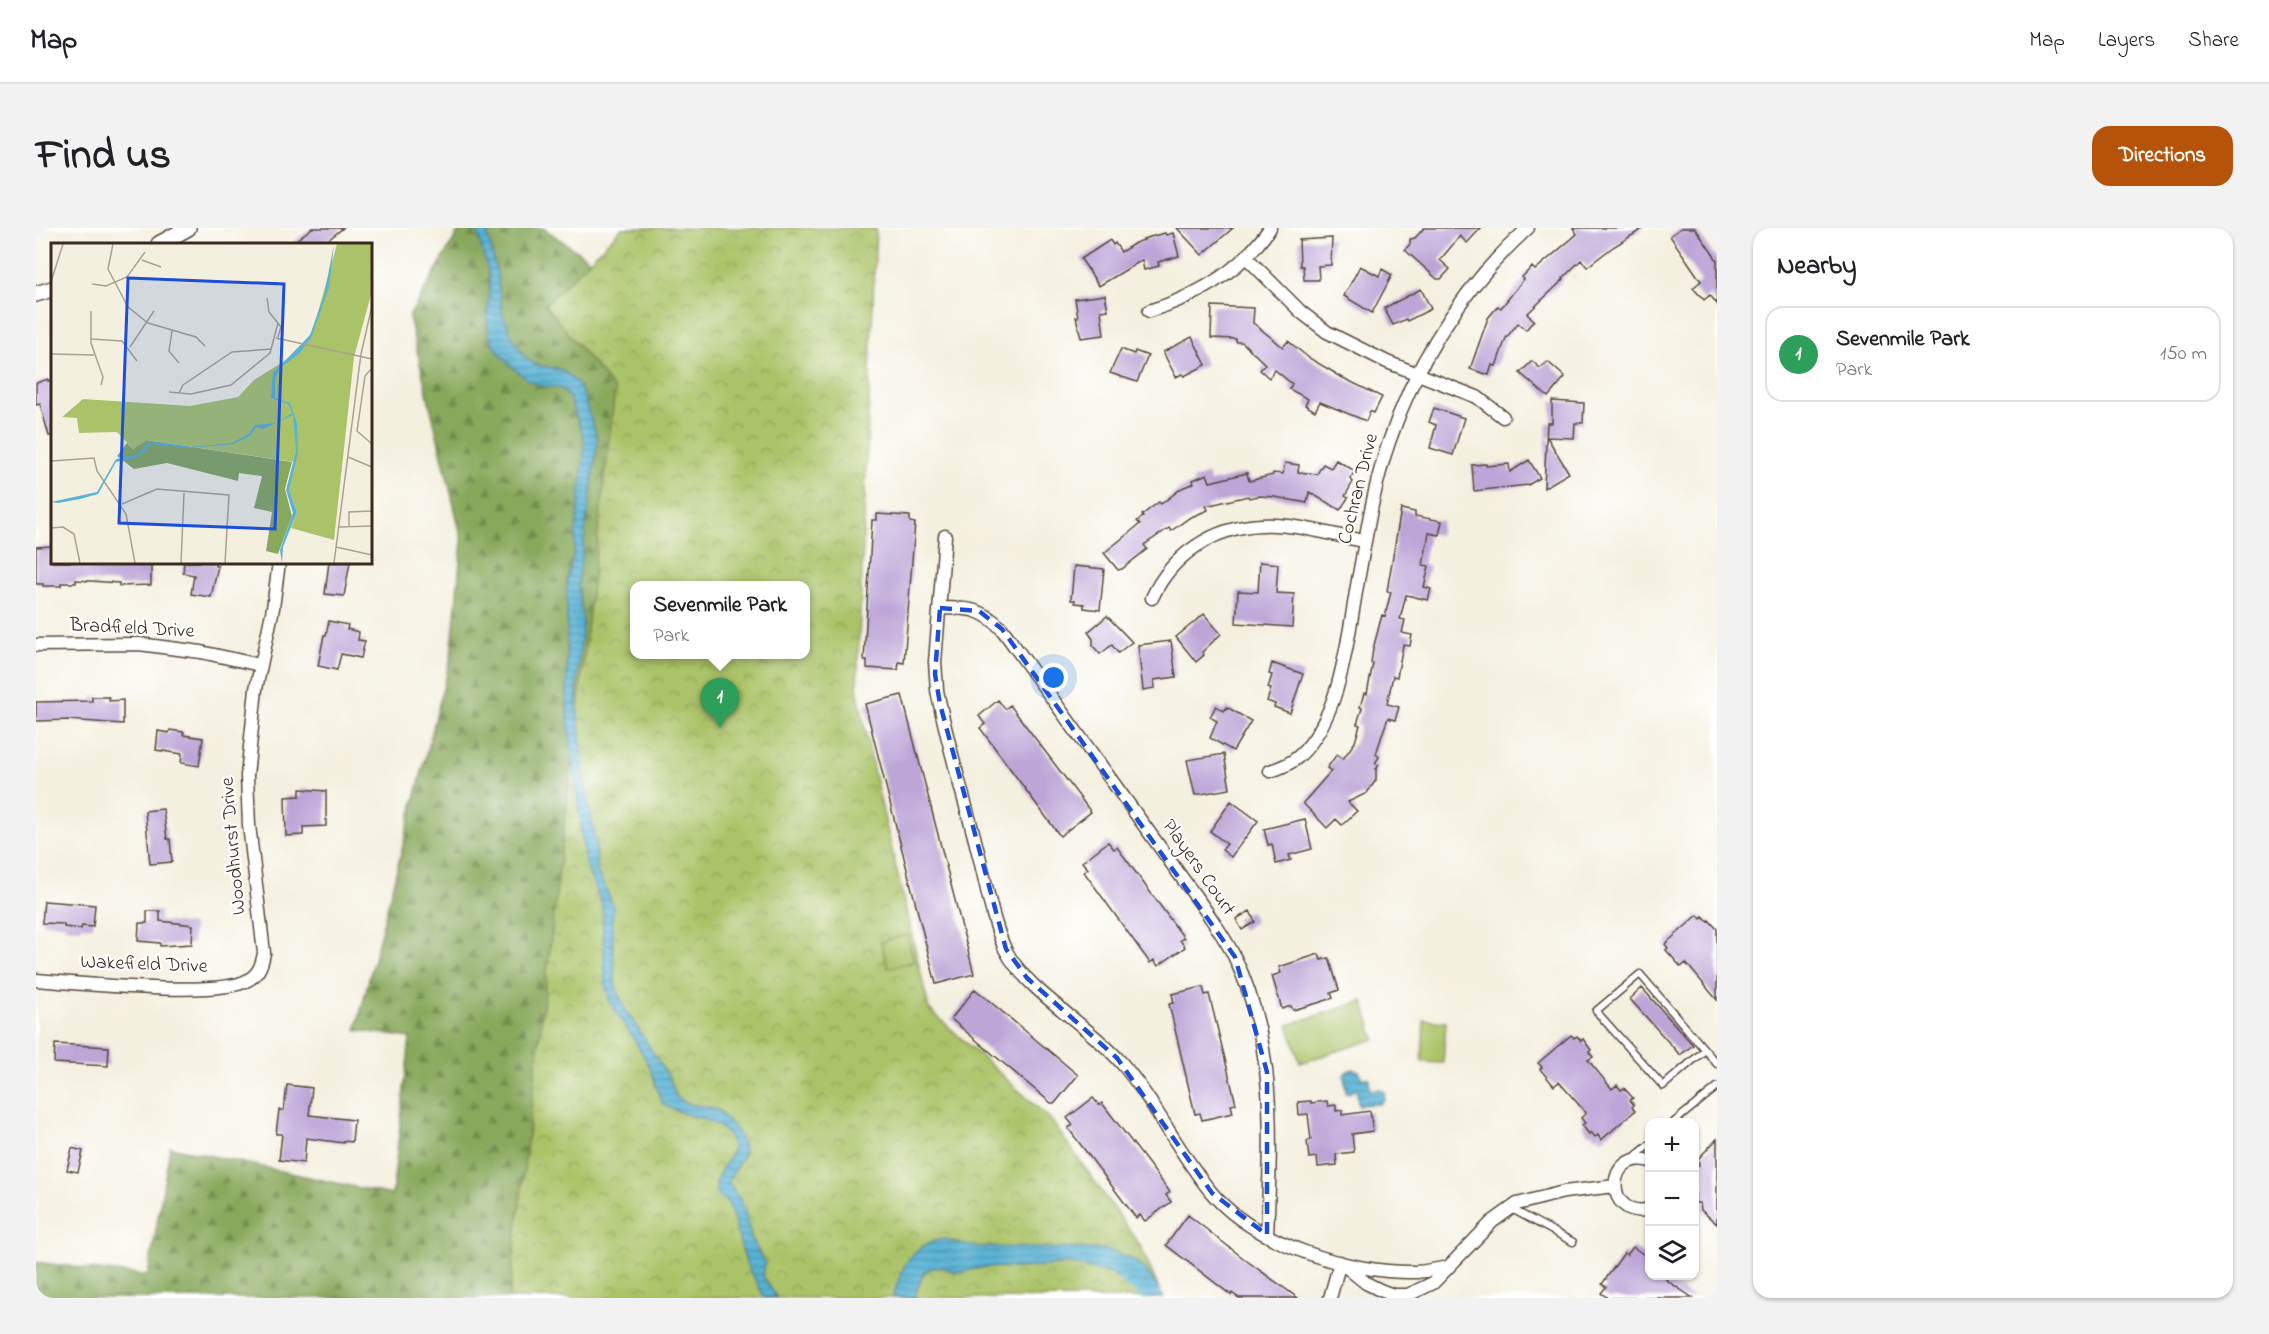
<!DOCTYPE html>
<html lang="en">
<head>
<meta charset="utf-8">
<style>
  :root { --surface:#fff; --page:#f2f2f2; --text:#202124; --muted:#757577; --line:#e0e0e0; --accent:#b45309 }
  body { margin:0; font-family:"Indie Flower",sans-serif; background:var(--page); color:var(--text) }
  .controls { position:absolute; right:18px; bottom:18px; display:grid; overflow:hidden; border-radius:12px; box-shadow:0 2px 4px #0004 }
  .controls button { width:54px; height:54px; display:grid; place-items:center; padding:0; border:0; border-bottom:2px solid var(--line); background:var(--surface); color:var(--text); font:30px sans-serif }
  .you { position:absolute; left:1018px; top:450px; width:21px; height:21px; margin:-15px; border:4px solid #fff; border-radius:50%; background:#1a73e8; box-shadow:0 0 0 9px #1a73e833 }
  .badge { display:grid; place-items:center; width:39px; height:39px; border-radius:50%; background:var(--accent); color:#fff; font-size:20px; font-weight:700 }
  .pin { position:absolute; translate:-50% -50px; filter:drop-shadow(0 2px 3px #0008) }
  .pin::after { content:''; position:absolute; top:32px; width:21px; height:18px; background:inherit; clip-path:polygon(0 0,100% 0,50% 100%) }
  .popup { position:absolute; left:594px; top:353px; width:180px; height:78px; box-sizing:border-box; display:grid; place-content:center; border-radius:12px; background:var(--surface); filter:drop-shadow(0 2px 4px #0005); font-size:20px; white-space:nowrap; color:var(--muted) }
  .popup b { font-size:22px; color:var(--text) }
  .popup::after { content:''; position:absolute; left:50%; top:100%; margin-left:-12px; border:12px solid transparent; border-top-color:var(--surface) }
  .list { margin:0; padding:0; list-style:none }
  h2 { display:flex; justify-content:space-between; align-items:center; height:78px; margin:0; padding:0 24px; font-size:26px }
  h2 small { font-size:20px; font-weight:400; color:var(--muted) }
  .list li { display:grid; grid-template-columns:39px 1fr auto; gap:18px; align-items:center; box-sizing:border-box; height:96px; margin:0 12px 12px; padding:0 12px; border:2px solid var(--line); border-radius:18px }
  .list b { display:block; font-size:22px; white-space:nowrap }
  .list p { margin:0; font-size:20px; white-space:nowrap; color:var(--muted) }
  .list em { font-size:20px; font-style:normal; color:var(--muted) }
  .icon { flex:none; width:33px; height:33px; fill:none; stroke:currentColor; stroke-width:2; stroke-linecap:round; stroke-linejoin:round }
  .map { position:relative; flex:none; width:1681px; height:1070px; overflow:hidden; border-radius:18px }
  header { display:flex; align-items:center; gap:36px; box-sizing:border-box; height:84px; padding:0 30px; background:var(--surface); border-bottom:2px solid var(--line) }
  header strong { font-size:28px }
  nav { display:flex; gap:33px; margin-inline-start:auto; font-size:21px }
  .intro { display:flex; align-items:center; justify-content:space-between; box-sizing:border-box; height:144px; padding:0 36px }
  h1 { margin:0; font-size:42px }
  .button { padding:15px 27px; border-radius:18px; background:var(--accent); color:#fff; font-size:21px; font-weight:700 }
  main { display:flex; gap:36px; padding:0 36px }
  aside { flex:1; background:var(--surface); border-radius:18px; box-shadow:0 2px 4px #0004 }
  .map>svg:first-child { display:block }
  .forest { fill:url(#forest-firs); stroke:#626a3d; stroke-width:1.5 }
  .park { fill:url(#park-crowns); stroke:#737643; stroke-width:1.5; fill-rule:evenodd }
  .pitch { fill:#abc368; stroke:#737643; stroke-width:1.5 }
  .water { fill:url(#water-rules); stroke:#4a6e7a; stroke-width:1.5 }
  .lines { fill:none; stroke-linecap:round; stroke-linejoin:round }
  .stream { stroke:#59b3d6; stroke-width:4.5 }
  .building { fill:#bca5d7 }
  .service-casing { stroke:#57483b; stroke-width:9 }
  .minor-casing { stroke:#57483b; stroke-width:15 }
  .tertiary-casing { stroke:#57483b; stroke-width:18 }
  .service { stroke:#fff; stroke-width:6 }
  .minor { stroke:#fff; stroke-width:12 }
  .tertiary { stroke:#fff; stroke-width:15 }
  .marked { fill:none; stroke:#1d4ed8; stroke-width:4.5; stroke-dasharray:12 8; stroke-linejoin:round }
  .labels { text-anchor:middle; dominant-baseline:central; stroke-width:4.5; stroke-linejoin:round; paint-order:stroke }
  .street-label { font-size:20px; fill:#3b2a1e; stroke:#fff }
  .inset-road { fill:none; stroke:#aaa192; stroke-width:1.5 }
  .view { fill:#1d4ed8; fill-opacity:0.15; stroke:#1d4ed8; stroke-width:3 }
  .inset-edge { fill:none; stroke:#3b2a1e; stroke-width:3 }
</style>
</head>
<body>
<header>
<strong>Map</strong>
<nav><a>Map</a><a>Layers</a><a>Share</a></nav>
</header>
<div class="intro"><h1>Find us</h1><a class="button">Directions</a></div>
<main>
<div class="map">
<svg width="1681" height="1070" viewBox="0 0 1681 1070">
  <defs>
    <pattern id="forest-firs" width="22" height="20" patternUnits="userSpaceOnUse" patternTransform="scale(1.5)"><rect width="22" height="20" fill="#88a95c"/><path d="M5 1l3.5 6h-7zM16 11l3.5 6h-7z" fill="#708a4b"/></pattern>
    <pattern id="park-crowns" width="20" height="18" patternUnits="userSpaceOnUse" patternTransform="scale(1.5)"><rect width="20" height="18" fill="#abc368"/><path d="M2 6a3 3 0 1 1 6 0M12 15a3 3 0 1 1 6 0" fill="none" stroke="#8c9f55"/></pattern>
    <pattern id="water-rules" width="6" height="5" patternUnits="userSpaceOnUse" patternTransform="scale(1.5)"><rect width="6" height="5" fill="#59b3d6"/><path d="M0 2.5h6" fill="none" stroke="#4b92ad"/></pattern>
  </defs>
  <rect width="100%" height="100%" fill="#fff"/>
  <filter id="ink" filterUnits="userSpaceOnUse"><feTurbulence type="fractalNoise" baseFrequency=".0167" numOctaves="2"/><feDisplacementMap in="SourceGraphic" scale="12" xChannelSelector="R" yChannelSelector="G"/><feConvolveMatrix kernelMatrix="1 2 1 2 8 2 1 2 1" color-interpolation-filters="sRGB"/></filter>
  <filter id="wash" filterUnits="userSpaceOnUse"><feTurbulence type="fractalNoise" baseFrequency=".008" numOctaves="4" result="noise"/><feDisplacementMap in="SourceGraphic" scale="24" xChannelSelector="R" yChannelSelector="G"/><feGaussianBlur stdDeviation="1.35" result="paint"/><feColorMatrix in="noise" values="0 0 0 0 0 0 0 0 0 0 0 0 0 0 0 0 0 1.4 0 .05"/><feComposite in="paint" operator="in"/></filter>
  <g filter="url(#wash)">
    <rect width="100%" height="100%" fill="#f4f0df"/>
    <path class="forest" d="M427,0H507L554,32L509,77L579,162L473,1070H0V1034L112,1048L134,919L356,967L374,810L320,802L415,429L426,312L373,89L422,4Z"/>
    <path class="park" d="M586,0H840L821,459L837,541L893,781L1014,891L1104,1017L1127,1070H473L579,162L509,77ZM598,358H770V426H598Z"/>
    <path class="pitch" d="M871,707L878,733L852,740L845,714Z
      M1327,773L1339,811L1264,835L1252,797Z
      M1388,792L1410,794L1407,835L1386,834Z"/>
    <path class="water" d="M441,0H450L461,45L466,84L475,107L490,131L501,137L526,142L540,154L545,161L562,212L542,357L547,394L541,452V476L548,549L560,616L561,642L577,677L576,700L579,756L588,779L634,851L640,868L652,876L673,879L683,883L702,905L707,916L708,925L692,954L707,976L716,1013L729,1035L727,1048L741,1070H729L710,1035L693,976C690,973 684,970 682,967C673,951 693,935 697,921C690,885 650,893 627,876C622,868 619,851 614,840C603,817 587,796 574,774L569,753L566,677L549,636L531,482V351L538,324L549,216C548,208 533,165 527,162C520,157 512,160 505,158C488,153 468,132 458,117C445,95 456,72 453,49C450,32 444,17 441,0Z
      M1317,841L1323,843L1325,850H1333L1334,862L1344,861L1348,864L1349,870L1344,876L1322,877L1321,862L1310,865L1308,847L1311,843Z
      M908,1011L934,1018L947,1019L1067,1021C1104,1031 1109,1037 1128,1070H1110L1104,1064L1076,1046L1034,1036L982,1040L949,1039L927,1044H918L906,1039L896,1040L888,1044L878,1070H857C864,1042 875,1015 908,1011Z"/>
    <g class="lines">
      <path class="stream" d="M1083,1050L1109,1070"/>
    </g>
    <g id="blocks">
      <path class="building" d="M276,0H307L287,16H255Z
        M1141,0H1197L1166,27Z
        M1388,0H1445L1431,15L1424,8L1404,32L1414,41L1405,51H1401L1369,22L1374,16V11L1379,10Z
        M1537,0H1608L1577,19L1551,39L1545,32L1527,50L1528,51L1491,86L1498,92L1490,102L1482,95L1470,110L1460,138L1456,137L1453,147L1434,141L1452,90L1462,78L1465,80L1488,51L1486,49L1496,39L1499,42L1541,6Z
        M1645,0H1659L1681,32V76L1674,67L1668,72L1657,60L1665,53L1634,8Z
        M1129,5L1130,7L1137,5L1143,28L1122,34L1123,38L1108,42L1106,32L1063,58L1045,31L1074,12L1077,17L1079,15L1085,24L1099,15L1108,12L1107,11Z
        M1296,10L1295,37L1282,38L1283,52H1268L1267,38H1264L1263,12Z
        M1324,38L1343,48L1346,41L1356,47L1336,85L1308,68Z
        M1385,61L1395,81L1371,93L1370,91L1357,97L1348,80Z
        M1069,67L1072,82L1065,83L1068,107L1045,110L1040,89H1042L1039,71Z
        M1176,78L1218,80L1217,95L1247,119L1252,113L1273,130L1299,145V146L1346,169L1338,185L1334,183L1330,193L1284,174L1279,183L1269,177L1272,171L1253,161L1256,156L1239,142L1233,150L1224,142L1229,136L1206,114H1200V111L1175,110Z
        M1156,109L1170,137L1148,148L1146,146L1140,149L1127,124Z
        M1085,121L1098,126L1099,123L1112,128L1101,154L1074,145Z
        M1496,133L1504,140L1512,134L1529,149L1512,169L1484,145Z
        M12,151V153L16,152V208H13L4,176L0,177V155Z
        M1516,173L1548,175L1547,195H1539L1538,210L1511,209L1533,245L1508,260L1511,195H1516Z
        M1398,180L1428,190L1417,227L1394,220L1400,197L1393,194Z
        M1300,232L1319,243L1314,251L1317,254L1309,268L1312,270L1304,282L1273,264L1271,275L1239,269L1223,268L1213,270L1212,268L1170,278L1172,282L1153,290L1135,303L1133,300L1108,317L1111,321L1086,341L1082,342L1068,325L1104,296L1101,293L1107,289L1106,287L1123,274L1125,276L1146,260L1158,255L1157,252L1171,246L1174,254L1211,245L1213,253L1237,247V245L1247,246L1249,235L1263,237L1262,244L1281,246L1287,236L1295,240Z
        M1493,232L1504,250L1492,257L1438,263L1436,237L1450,236V238L1473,236L1474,244Z
        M1365,281L1379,284V288L1406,293L1403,307L1393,305L1387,337L1393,338L1388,359L1395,361L1392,372L1370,367L1364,391L1369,392L1366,405L1376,407L1374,418L1367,417L1361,449L1357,448L1351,476L1363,479L1359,492L1352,490L1347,504L1340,526L1343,529L1339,535L1343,537L1340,541V552L1331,565L1312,574L1321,583L1306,597L1300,591L1291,600L1267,575L1295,543L1291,540L1301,526L1307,531L1319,514L1324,497L1321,496L1326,480L1324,479L1328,465L1331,466L1337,435H1335L1337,421L1346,387L1349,388L1355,364L1351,363Z
        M841,286L874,288V294L879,295L868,435L863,434L862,442L831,440V432H828L836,292H841Z
        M16,318V334H86L115,337V357L83,358V355L40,352V355H25V358H7V356H0V319Z
        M148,334H179V338H182L175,369L155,366L158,347L147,345Z
        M293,334H314L308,368L289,366Z
        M1224,334L1242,336L1240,365L1258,366L1256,399L1200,395L1202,363L1222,364Z
        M1038,338L1068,341L1064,382L1048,380V376L1039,375V372H1035Z
        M1168,386L1185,406L1166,424L1168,427L1160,434L1140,409Z
        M1071,388L1096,414L1082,425L1076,417L1064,426L1057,418V411L1052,404Z
        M293,393L312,397L311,401L323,404L322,412L329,413L325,430L305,426L301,442L282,438L288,407H290Z
        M1135,413L1140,449L1118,452L1119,460L1107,462L1102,417Z
        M1236,435L1267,446L1254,485L1238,479L1239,476L1231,473L1235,461L1232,460L1236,447L1233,446Z
        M866,467L938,746L900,756L829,476Z
        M56,469H73V473L87,472V496L32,492L0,493V474L56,473Z
        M962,472L969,481L974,477L1055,584L1024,608L944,500L949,496L943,488Z
        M1180,478L1188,483L1191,479L1215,493L1197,523L1174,510L1181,493L1174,489Z
        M134,502L148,504L147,507L167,510L163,538L145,535L146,526L120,522L122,503L133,505Z
        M1188,526L1194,561L1159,567L1151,532Z
        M264,561L290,563V598L267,599V607L250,608L249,569L264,568Z
        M1195,573L1222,593L1195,629L1186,622L1191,616L1174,603Z
        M127,581L131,611H134L136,634L114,636L109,583Z
        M1269,591L1276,621L1253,627L1255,632L1240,636L1236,616L1232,617L1228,601Z
        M1072,614L1078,621L1081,619L1148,710L1144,712L1149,719L1122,738L1118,732L1114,735L1048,644L1052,641L1046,634Z
        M8,673L59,677L57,699L46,698L45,701L28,699V696L6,695Z
        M111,683H124V693L157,697L156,716L124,718V715L102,713L103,695H111Z
        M1214,683L1219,694L1206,702L1200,691Z
        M1662,687L1665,691L1667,688L1672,693L1673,692L1681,701V772L1650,735L1645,739L1630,722L1632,720L1629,716Z
        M1283,726L1285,732L1293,730L1303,762L1295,765L1297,770L1285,774L1257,782L1255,778L1246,781L1236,748L1245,745L1243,739Z
        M1167,759L1169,767L1173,766L1200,876L1195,877L1197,885L1166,892L1164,885L1159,886L1133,776L1138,775L1136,766Z
        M1606,760L1657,817L1644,827L1594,771Z
        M939,761L1042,847L1019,875H1015L915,791Z
        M1535,807L1538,810L1541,808L1545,813L1547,811L1555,822L1553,824L1557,829L1552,832L1576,861L1581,857L1585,862L1588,860L1597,870L1594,872L1598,877L1596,879L1599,883L1565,912L1562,907L1559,909L1555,904L1553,906L1546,897L1549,895L1545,890L1550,885L1523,854L1518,858L1504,841L1506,839L1502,835Z
        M19,816L73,819L72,838L18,835Z
        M251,857L276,860L273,887L318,892L316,914L308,913V915L270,910L268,935L243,932L246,906H240L243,882H248Z
        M1057,870L1063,877L1066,875L1134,964L1130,967L1135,974L1109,993L1104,987L1100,990L1032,900L1037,897L1031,890Z
        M1275,873V875L1291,873L1292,878L1300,877V883L1306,882V887L1334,883L1337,903L1316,906L1318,924L1300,926L1301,937L1282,939L1281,929L1273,930L1271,913L1275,912L1272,886L1263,887L1262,874Z
        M1681,911V996L1665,982L1664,975H1659V937H1663L1662,931Z
        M36,920L47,923L42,944L31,942Z
        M1152,987L1211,1033L1262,1070H1203L1196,1065L1195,1067L1130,1017Z
        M1597,1019L1614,1031V1047H1633L1630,1052L1657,1070H1572L1565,1065L1570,1059L1566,1056L1588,1025L1591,1027Z"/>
    </g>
  </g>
  <g filter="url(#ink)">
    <use href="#blocks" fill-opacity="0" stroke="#57483b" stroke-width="1.5"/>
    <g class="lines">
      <defs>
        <path id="service" d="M1669,822L1627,858L1560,783L1604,746L1681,836
          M1638,894L1681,859
          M1596,931L1614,916
          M1474,980L1537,1014"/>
        <path id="minor" d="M1211,30L1265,84L1291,104L1351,134L1441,169L1467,189
          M1113,83C1162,68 1205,43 1234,0
          M909,308L899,434L901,462C911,516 928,568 941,620C950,653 955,690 969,721C990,763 1050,795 1082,831C1118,871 1141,923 1175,964C1218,1016 1315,1046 1381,1044C1391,1043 1402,1041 1412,1039
          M1116,370C1135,328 1177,299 1225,297C1259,295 1296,307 1329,313
          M904,380C932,380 946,380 966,401L1170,683C1180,698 1191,713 1199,730C1241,817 1235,913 1231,1007
          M0,417L103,416L165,424L224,437
          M1234,543C1244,540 1254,536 1262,529C1307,489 1312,403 1323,347C1331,303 1338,257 1353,214C1381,132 1428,58 1492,0
          M0,752C40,755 184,770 212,752C223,746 226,736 228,725L213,597L211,548L220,461L237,380L243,334
          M1614,933C1568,921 1568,993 1614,981
          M1308,1037L1330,1055L1344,1062L1357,1067H1372L1397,1055L1456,994L1481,976L1528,964L1579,958
          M1294,1070L1304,1034"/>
        <path id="tertiary" d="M123,16L152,0
          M0,66L16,61"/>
      </defs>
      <use href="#service" class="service-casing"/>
      <use href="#minor" class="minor-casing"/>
      <use href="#tertiary" class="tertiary-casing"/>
      <use href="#service" class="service"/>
      <use href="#minor" class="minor"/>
      <use href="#tertiary" class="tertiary"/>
    </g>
  </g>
  <path class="marked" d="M904,380L943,383L966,401L1199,729L1231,844V1007L1176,965L1081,830L991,750L970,721L904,476L899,446Z"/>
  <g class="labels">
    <g class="street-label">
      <text transform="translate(1323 261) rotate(-76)">Cochran Drive</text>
      <text transform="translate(96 401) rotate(3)">Bradfield Drive</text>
      <text transform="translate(198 618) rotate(-95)">Woodhurst Drive</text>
      <text transform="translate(1162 640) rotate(55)">Players Court</text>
      <text transform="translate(108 737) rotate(2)">Wakefield Drive</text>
    </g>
  </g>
  <g transform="translate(15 15)">
    <rect width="321" height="321" fill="#f4f0df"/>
    <path d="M95,197L241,219L234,246L241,273L227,311L215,308L221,269L203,265L211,233L188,230L187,238L116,220L83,226L66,213L76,200L82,206Z" fill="#88a95c"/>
    <path d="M286,1H321V48L303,114L283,297L240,285L246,269L238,247L243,219L95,197L82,206L66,189L28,190L26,175L11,174L32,156L139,163L187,154L203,137L248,109L260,94Z" fill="#abc368"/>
    <path d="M283,1L278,45L260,95L248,111L229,125L224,135V155L239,160L246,180L247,210L238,247L246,269L232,304L231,320L229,307L242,270L235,247L245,208L242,172L212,186L205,184L199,193L182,201L136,205L101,201L87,214L65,219L47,251L29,256L7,260L0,259L46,249L65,216L86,212L95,202L102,199L140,204L181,200L198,191L204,182L225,180L241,170L237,161L220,155L222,130L259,92L273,53Z" fill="#59b3d6"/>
    <path class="inset-road" d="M62,1L57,26L77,64L97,80L145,94L154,103M91,17L110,24M0,39L12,1M41,41L55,43L76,34L94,9M216,55L218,69L230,84L227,94M40,68V100L52,134L50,142M0,70V99M121,88L118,108L128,120M225,95L321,116M40,96L71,98L86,118M79,104L103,68M0,111L43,112M321,125L314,133L306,188L321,201M118,149L140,151L180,142L219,110L227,80M128,150L132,142L181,109L221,106M297,214L321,224M0,218L43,215L46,228L75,271L84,320M71,261L106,246L178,252L174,320M298,283V269L321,268M288,284L321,283M0,285L12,284L23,291L29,320M285,304L321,312M130,320L133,250M283,320L310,111L321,63"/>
    <path class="view" d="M77,35L233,41L224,286L68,280Z"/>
    <rect width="321" height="321" class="inset-edge"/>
  </g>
</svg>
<div class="controls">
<button>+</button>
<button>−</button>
<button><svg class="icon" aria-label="layers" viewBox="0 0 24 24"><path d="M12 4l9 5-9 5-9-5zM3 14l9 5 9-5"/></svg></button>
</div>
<div class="you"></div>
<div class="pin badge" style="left:684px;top:500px;background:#2e9e5b">1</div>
<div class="popup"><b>Sevenmile Park</b>Park</div>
</div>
<aside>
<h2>Nearby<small></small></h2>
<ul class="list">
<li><span class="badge" style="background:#2e9e5b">1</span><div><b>Sevenmile Park</b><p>Park</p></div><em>150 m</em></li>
</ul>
</aside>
</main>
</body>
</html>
